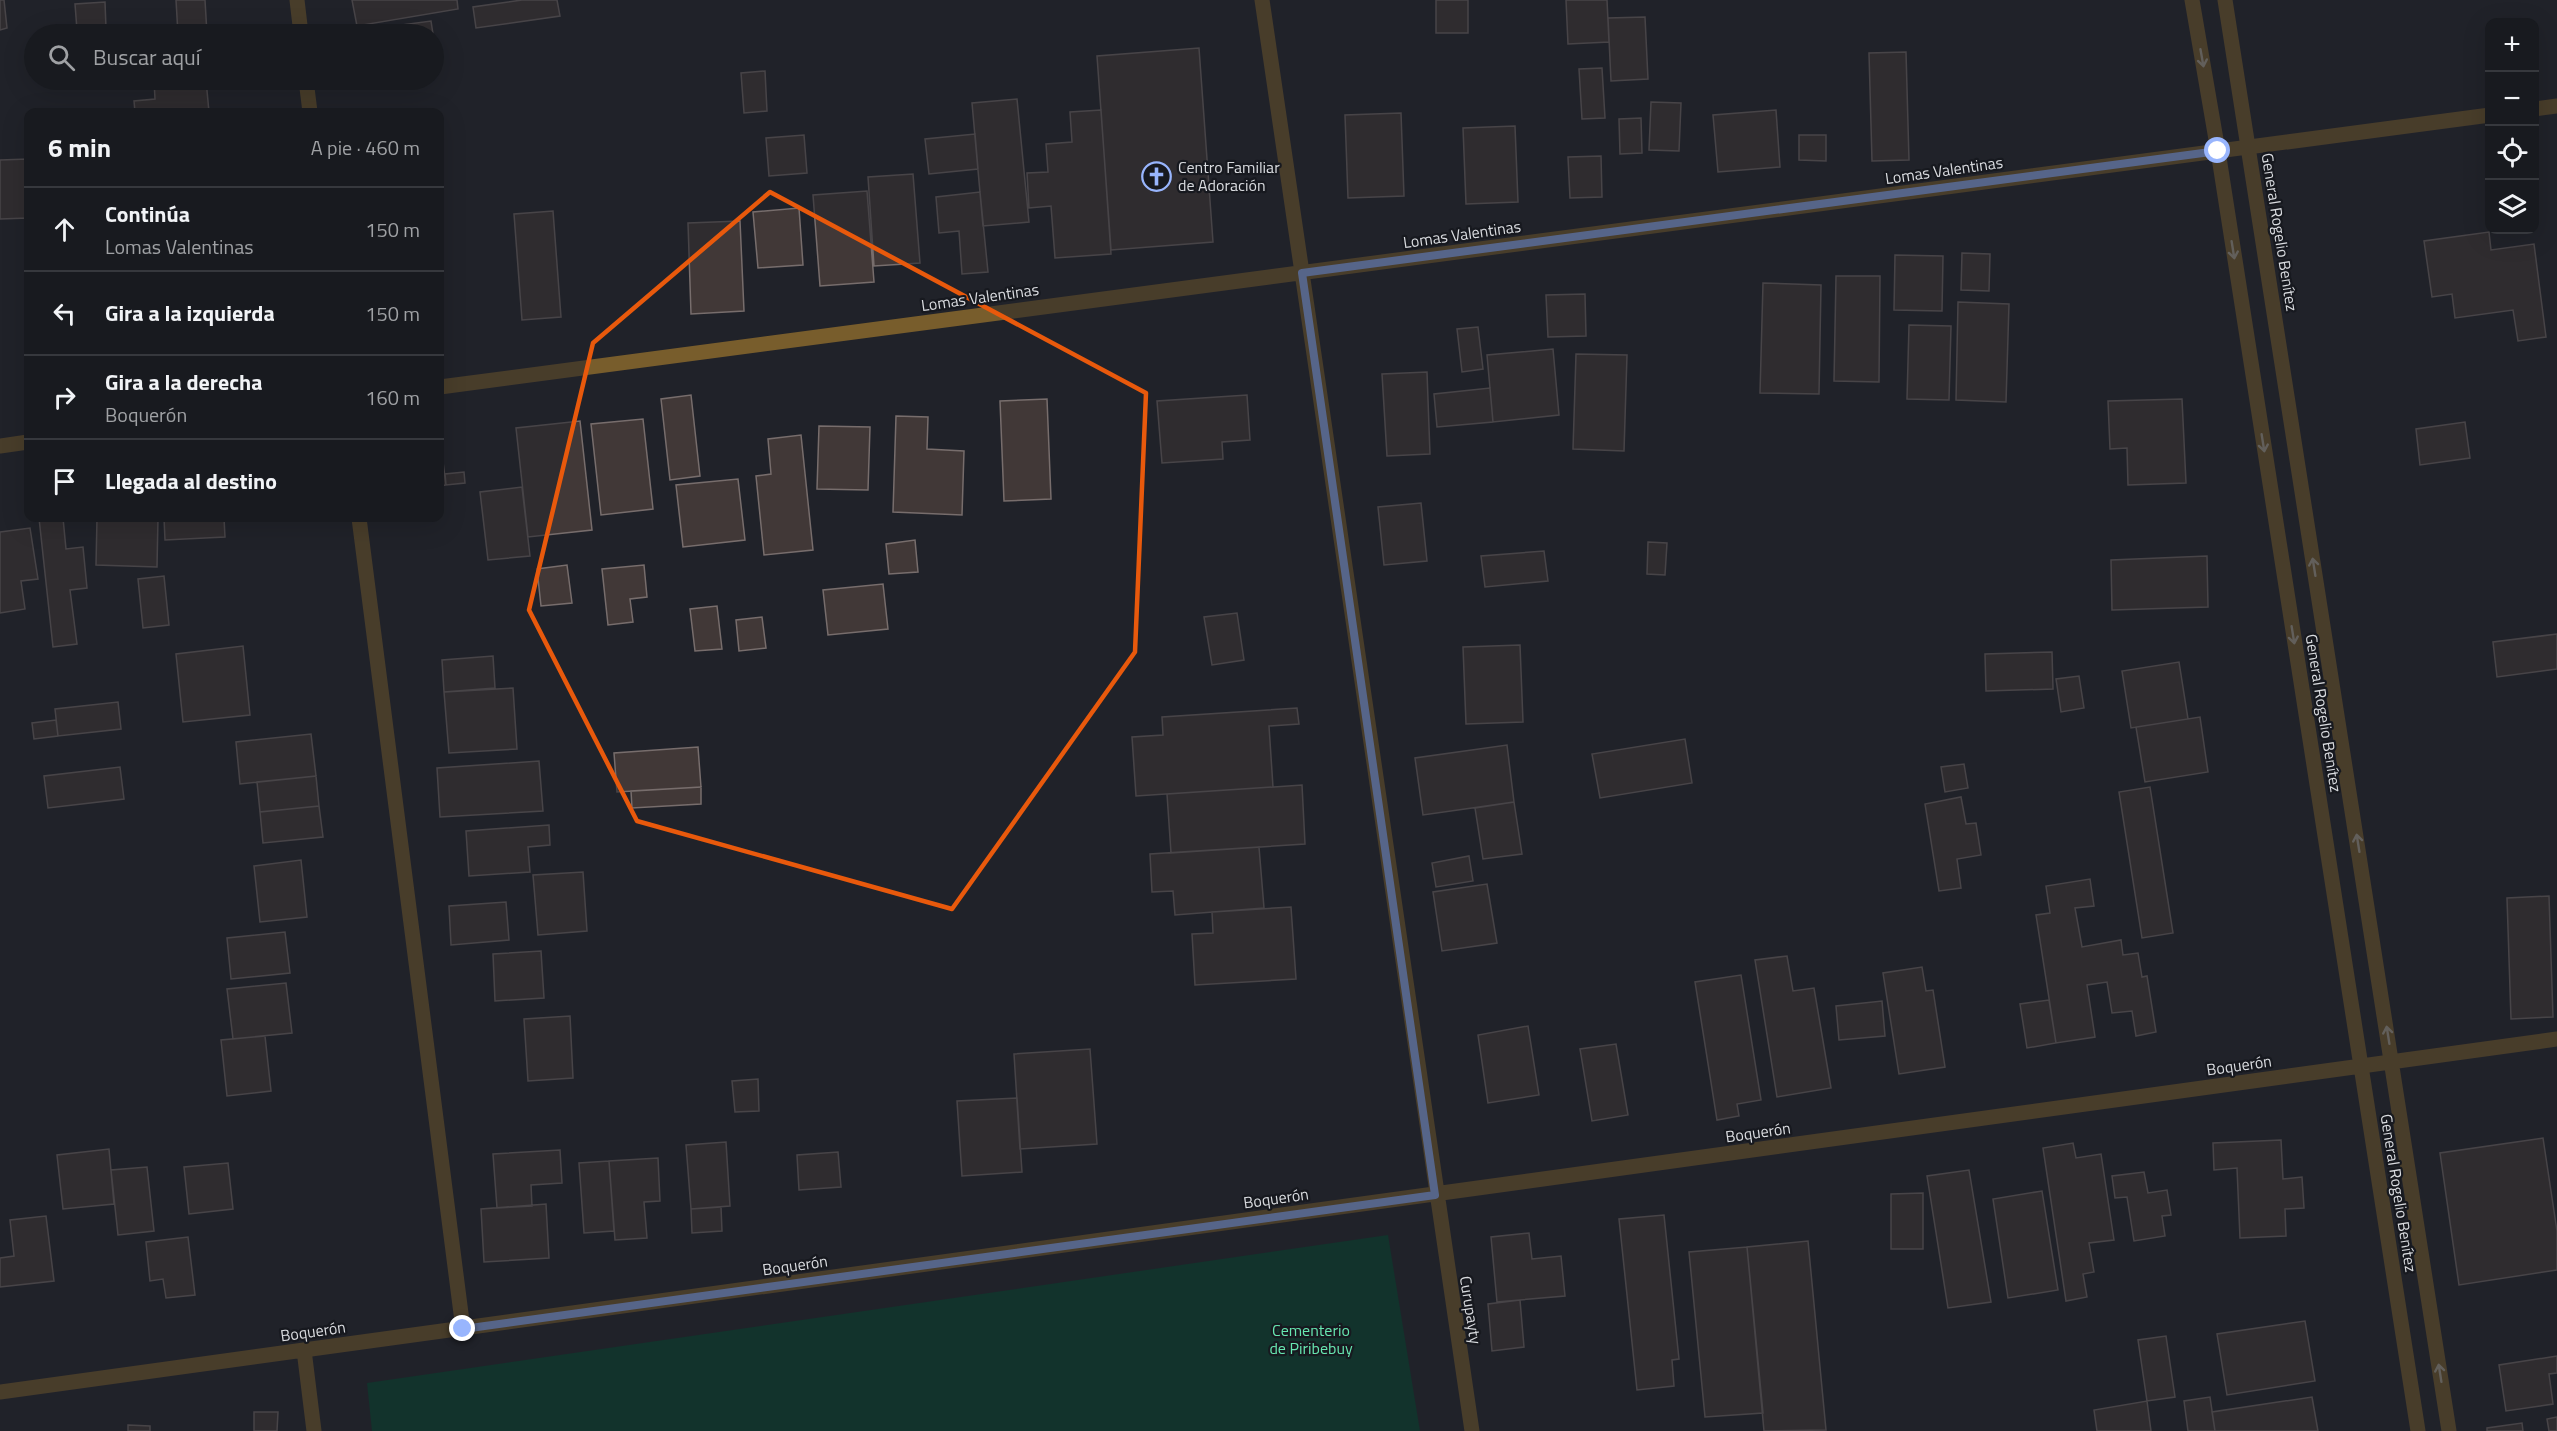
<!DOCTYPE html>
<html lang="es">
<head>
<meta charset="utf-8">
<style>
  :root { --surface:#181a1f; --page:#25272c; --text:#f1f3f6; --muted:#9fa1a4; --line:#36383d }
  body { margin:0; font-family:"Titillium Web",sans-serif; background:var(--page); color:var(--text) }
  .controls { position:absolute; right:18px; top:18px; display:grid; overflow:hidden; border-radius:12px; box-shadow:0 6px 24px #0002 }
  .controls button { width:54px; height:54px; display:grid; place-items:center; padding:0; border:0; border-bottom:2px solid var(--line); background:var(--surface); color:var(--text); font:30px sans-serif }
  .stop { position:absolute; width:18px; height:18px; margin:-14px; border:4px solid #98b5fd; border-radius:50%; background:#fff }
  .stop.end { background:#98b5fd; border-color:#fff; box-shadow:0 2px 6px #0008 }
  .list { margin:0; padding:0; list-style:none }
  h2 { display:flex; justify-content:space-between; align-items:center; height:78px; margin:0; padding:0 24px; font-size:26px }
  h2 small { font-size:20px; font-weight:400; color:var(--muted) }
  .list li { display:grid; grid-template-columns:39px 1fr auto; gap:18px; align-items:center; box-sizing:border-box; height:84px; padding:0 24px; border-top:2px solid var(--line) }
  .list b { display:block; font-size:22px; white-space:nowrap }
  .list p { margin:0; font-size:20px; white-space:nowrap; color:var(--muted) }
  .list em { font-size:20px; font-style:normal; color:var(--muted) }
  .icon { flex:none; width:33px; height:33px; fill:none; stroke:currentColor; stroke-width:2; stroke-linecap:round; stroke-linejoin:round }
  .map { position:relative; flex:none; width:2557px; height:1431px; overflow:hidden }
  .search { position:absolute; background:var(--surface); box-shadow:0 6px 24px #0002; left:24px; top:24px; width:420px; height:66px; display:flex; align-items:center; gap:15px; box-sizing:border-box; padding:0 21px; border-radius:33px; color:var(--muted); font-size:22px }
  .panel { position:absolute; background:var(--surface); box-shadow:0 6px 24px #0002; left:24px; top:108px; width:420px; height:414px; border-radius:12px }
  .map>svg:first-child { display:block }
  .green { fill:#00472f }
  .building { fill:#413837; stroke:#776d6c; stroke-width:1.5 }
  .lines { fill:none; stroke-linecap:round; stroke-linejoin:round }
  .street { stroke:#785d2c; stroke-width:15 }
  .oneway { stroke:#b2a997 }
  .route { stroke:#98b5fd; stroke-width:8 }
  .marked { fill:none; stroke:#e8590c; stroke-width:4.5; stroke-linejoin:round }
  .labels { text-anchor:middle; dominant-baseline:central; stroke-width:4.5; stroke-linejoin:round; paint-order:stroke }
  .poi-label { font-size:16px; fill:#d9dbdf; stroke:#17191f; text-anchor:start }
  .street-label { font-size:16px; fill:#d9dbdf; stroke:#17191f }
  .park-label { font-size:16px; fill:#67e7b1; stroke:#17191f }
</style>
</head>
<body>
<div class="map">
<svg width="2557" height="1431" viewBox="0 0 2557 1431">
  <rect width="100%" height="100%" fill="#202229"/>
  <path class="green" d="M1388,1235L1420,1431H372L367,1383Z"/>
  <path class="building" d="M0,0H4L7,28L0,30Z
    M176,0H205L207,34H178Z
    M352,0H457L458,9L357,26Z
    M522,0H557L560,16L476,28L473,7Z
    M1436,0H1468V33H1436Z
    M1566,0H1607L1609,42L1568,44Z
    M105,2L106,28L77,30L75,4Z
    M1645,17L1648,79L1611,81L1608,18Z
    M431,21L433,34H366L365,30Z
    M1199,48L1213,242L1111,250L1097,56Z
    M1906,52L1909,160L1872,161L1869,53Z
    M1602,68L1605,118L1582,119L1579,69Z
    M765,71L767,111L744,113L741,73Z
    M154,80H206L209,112H135L134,101L155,99Z
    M348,80H384L349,85Z
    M1017,99L1029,222L983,226L972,103Z
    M1651,102L1681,103L1679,151L1649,150Z
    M1101,110L1111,254L1055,258L1051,206L1029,208L1027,173L1048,172L1046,144L1072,142L1070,112Z
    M1776,110L1780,167L1718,172L1713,115Z
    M1401,113L1404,196L1348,198L1345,115Z
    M1641,118L1642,153L1620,154L1619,119Z
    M1515,126L1518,202L1466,204L1463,128Z
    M975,134L978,169L929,174L925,139Z
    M804,135L807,173L769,176L766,138Z
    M1799,135H1826V161L1799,160Z
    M1601,156L1602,197L1570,198L1568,157Z
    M28,159V218L0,219V160Z
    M913,174L920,263L874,266L868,177Z
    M867,191L874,282L820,286L813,195Z
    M980,192L988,272L962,274L959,231L939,233L936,197Z
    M799,208L803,265L758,268L753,212Z
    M553,211L561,317L522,320L514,214Z
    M740,221L744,311L691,314L688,223Z
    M2489,232L2491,250L2534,244L2546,337L2518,341L2513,310L2455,318L2452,294L2432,297L2424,241Z
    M1962,253L1990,254L1989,291L1961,290Z
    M1895,255L1943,256L1942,311L1894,310Z
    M1836,276H1880L1879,382L1834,381Z
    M1763,283L1821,285L1819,394L1760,393Z
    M1585,294L1586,336L1548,337L1546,295Z
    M1958,302L2009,304L2006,402L1956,400Z
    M1909,325L1951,326L1949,400L1907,399Z
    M1478,327L1483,369L1462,372L1457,329Z
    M1553,349L1559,415L1493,422L1487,355Z
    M1576,354L1627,355L1624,451L1573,449Z
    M1427,372L1430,454L1387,456L1382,374Z
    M1490,388L1493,422L1437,427L1434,394Z
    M691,395L700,476L670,480L661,399Z
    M1247,395L1250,440L1222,442L1223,459L1162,463L1157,401Z
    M1047,399L1051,499L1004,501L1000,401Z
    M2182,399L2186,483L2128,485L2127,448L2110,449L2108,401Z
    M896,416L928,417L927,449L964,451L962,515L893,512Z
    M643,419L653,509L601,515L591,424Z
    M580,421L592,530L528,537L516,428Z
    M2465,422L2470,458L2420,465L2416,429Z
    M819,426L870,427L868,490L817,489Z
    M801,435L813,550L764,555L756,476L771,474L768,439Z
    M440,439L446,485L440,486Z
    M464,472L465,483L446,485L445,474Z
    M738,479L745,540L683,547L676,485Z
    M522,487L530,556L488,560L480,492Z
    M1421,503L1427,561L1384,565L1378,507Z
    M39,518H63L66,549L83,547L87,588L70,590L77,644L53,647Z
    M97,518H158L157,567L96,565Z
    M164,518H224L225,537L165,540Z
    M30,528L38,579L21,581L25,609L0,613V532Z
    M915,540L918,572L889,574L886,544Z
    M1648,542L1667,543L1665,575L1647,574Z
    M1544,551L1548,581L1485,587L1481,556Z
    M2207,556L2208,607L2112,610L2111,560Z
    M567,565L572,603L541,606L537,569Z
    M644,565L647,597L630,599L633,622L608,625L602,569Z
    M164,576L169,625L143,628L138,579Z
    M883,584L888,629L828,635L823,590Z
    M717,606L722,649L695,651L690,609Z
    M1237,613L1244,660L1212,665L1204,617Z
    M762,617L766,648L739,651L736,620Z
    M2557,634V669L2497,677L2493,642Z
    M1520,645L1523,722L1466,724L1463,647Z
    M243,646L250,715L183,722L176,654Z
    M2052,652L2053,689L1986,691L1985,654Z
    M493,656L495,688L444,692L442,660Z
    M2179,662L2188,719L2131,728L2122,671Z
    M2079,676L2084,708L2061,712L2056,679Z
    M513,688L517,749L449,753L444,692Z
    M118,702L121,729L58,736L55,709Z
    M1297,708L1299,724L1269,726L1273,787L1136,796L1132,737L1163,735L1162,717Z
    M2200,717L2208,772L2145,782L2136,727Z
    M56,720L58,736L34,739L32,723Z
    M311,734L316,776L240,784L236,742Z
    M1685,739L1692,783L1600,798L1592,754Z
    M1507,745L1514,802L1423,815L1415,758Z
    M698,747L701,787L617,792L614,753Z
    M539,761L543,811L440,817L437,768Z
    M1964,764L1968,788L1945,792L1941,767Z
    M120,767L124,799L48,808L44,776Z
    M316,776L319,806L260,812L257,782Z
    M1302,785L1305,844L1171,853L1167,794Z
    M701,787V804L632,808L631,791Z
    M2150,787L2173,933L2142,938L2119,792Z
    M1961,797L1966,824L1976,823L1981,855L1957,859L1961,888L1939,891L1925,804Z
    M1514,802L1522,854L1483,859L1475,808Z
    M319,806L323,837L263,843L260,812Z
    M549,825L550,845L528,847L530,872L469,876L466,831Z
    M1259,847L1264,908L1175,915L1173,891L1152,892L1150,854Z
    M1469,856L1473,881L1436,887L1432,863Z
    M301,860L307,917L260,922L254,866Z
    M583,872L587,931L538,935L533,875Z
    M2090,879L2094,906L2075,908L2082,947L2121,940L2123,955L2138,953L2142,977L2147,976L2156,1032L2136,1036L2132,1011L2112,1013L2107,982L2087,985L2095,1037L2056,1043L2036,915L2050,913L2046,886Z
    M1487,884L1497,943L1442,951L1433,892Z
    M2549,896L2553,1017L2511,1019L2507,898Z
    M506,902L509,940L451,945L449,906Z
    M1291,907L1296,979L1195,985L1192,934L1213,933L1212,912Z
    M285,932L290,973L231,979L227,938Z
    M541,951L544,998L495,1001L493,954Z
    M1787,956L1793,991L1814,988L1831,1088L1777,1097L1755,960Z
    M1922,967L1926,991L1933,990L1945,1067L1899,1074L1883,973Z
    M1741,975L1761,1100L1737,1104L1739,1116L1717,1120L1695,982Z
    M286,983L292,1033L233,1039L227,989Z
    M2049,1000L2056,1043L2027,1048L2020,1004Z
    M1882,1001L1885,1036L1839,1040L1836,1006Z
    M570,1016L573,1078L528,1081L524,1019Z
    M1528,1026L1539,1095L1488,1103L1478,1035Z
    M265,1036L271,1091L227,1096L221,1040Z
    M1616,1044L1628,1115L1592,1121L1580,1049Z
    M1090,1049L1097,1144L1020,1149L1014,1054Z
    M758,1079L759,1111L735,1112L732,1081Z
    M1017,1098L1022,1172L962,1176L957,1101Z
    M2543,1138L2557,1231V1270L2459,1285L2440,1153Z
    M2281,1140L2283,1179L2302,1177L2304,1208L2285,1209L2286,1236L2240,1238L2237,1168L2214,1170L2213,1143Z
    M726,1142L730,1206L691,1209L686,1145Z
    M2073,1143L2076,1158L2101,1154L2114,1240L2089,1243L2094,1272L2083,1274L2087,1297L2066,1301L2043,1148Z
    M109,1149L114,1204L63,1209L57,1155Z
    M560,1150L562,1183L531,1185L532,1206L497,1208L493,1154Z
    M838,1152L841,1187L799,1190L797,1155Z
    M658,1158L660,1201L644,1202L647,1238L615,1240L609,1161Z
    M609,1161L614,1231L584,1233L579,1163Z
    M228,1163L233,1209L189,1214L184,1167Z
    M147,1167L154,1231L118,1235L111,1170Z
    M1969,1170L1991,1302L1948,1308L1927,1176Z
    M2144,1172L2148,1193L2167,1190L2171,1215L2162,1216L2165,1236L2134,1241L2127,1197L2115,1198L2112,1176Z
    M2042,1191L2058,1290L2008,1298L1993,1199Z
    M1923,1193V1249H1891V1194Z
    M546,1204L549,1258L484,1262L481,1209Z
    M721,1207L722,1231L692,1233L691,1209Z
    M1664,1215L1679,1359L1672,1360L1674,1386L1637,1390L1619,1219Z
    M46,1216L54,1281L0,1287V1258L14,1256L10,1220Z
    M1529,1233L1532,1259L1561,1256L1565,1296L1497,1302L1491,1237Z
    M188,1237L195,1295L166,1298L163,1279L150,1281L146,1242Z
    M1808,1241L1826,1430L1764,1431L1747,1247Z
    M1747,1247L1763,1413L1705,1417L1689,1252Z
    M1520,1300L1524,1347L1492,1351L1488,1304Z
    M2305,1321L2315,1381L2227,1395L2217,1334Z
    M2166,1336L2175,1397L2147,1401L2138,1340Z
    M2557,1356V1373L2549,1374L2553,1404L2506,1411L2499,1365Z
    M2210,1397L2215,1431H2188L2184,1401Z
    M2312,1397L2318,1431H2215L2212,1412Z
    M2147,1401L2151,1431H2097L2094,1410Z
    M254,1412H278L277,1431H254Z
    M2557,1417V1431H2549L2547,1419Z
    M2522,1423L2523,1431H2487V1428Z
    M128,1425L150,1426V1431H128Z"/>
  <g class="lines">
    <path class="street" d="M297,0L301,34
      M1262,0L1472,1431
      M2192,0L2218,151L2418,1431
      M2225,0L2449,1431
      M306,80L310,112
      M2534,109L2557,106
      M440,387L2490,115
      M0,446L28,442
      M359,518L463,1329
      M304,1350L314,1431
      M0,1392L2557,1039"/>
  </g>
  <defs><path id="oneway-shaft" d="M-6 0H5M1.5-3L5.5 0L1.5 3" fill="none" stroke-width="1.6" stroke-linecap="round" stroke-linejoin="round" transform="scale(1.5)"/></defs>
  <g class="oneway">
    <use href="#oneway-shaft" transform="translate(2202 58) rotate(80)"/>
    <use href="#oneway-shaft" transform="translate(2233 250) rotate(81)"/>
    <use href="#oneway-shaft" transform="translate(2263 443) rotate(81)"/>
    <use href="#oneway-shaft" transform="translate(2314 567) rotate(-99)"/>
    <use href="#oneway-shaft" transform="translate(2293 635) rotate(81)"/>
    <use href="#oneway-shaft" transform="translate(2358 843) rotate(-99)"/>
    <use href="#oneway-shaft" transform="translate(2388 1035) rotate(-99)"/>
    <use href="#oneway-shaft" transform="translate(2440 1373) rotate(-99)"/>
  </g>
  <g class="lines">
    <path class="route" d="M463,1329L1435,1195L1302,273L2218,151"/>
  </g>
  <path d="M0 0H2557V1431H0ZM770,192L1146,393L1135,652L952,909L637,821L529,610L593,343Z" fill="#202229" fill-opacity=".55" fill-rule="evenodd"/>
  <path class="marked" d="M770,192L1146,393L1135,652L952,909L637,821L529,610L593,343Z"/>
  <defs>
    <symbol id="church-ring" viewBox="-11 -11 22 22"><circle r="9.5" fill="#17191f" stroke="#98b5fd" stroke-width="1.5"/><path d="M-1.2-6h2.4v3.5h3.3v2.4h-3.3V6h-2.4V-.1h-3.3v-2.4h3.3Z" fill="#98b5fd"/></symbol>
  </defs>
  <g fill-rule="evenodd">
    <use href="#church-ring" x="1140" y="160" width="33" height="33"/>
  </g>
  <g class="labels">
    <g class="poi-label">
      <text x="1178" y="167">Centro Familiar<tspan x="1178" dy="18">de Adoración</tspan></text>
    </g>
    <g class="street-label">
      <text transform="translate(1944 170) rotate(-8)">Lomas Valentinas</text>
      <text transform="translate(2280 232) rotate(81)">General Rogelio Benítez</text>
      <text transform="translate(1462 234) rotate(-8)">Lomas Valentinas</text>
      <text transform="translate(980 297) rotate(-8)">Lomas Valentinas</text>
      <text transform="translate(2324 713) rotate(81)">General Rogelio Benítez</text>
      <text transform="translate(2239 1065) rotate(-8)">Boquerón</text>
      <text transform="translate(1758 1132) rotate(-8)">Boquerón</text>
      <text transform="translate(2399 1193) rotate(81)">General Rogelio Benítez</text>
      <text transform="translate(1276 1198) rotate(-8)">Boquerón</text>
      <text transform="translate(795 1265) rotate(-8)">Boquerón</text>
      <text transform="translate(1471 1310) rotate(81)">Curupayty</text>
      <text transform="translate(313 1331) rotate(-8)">Boquerón</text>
    </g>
    <g class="park-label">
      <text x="1311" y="1330">Cementerio<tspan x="1311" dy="18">de Piribebuy</tspan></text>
    </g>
  </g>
</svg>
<div class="controls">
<button>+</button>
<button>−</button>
<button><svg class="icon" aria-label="locate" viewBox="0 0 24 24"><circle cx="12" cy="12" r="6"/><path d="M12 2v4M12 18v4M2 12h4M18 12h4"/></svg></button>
<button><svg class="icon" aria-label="layers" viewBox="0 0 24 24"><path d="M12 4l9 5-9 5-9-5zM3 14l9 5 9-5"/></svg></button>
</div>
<div class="stop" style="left:2218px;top:151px"></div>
<div class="stop end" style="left:463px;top:1329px"></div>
<div class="search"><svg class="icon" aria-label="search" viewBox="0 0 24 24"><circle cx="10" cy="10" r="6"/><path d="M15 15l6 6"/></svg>Buscar aquí</div>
<section class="panel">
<h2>6 min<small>A pie · 460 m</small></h2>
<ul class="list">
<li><svg class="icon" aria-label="ahead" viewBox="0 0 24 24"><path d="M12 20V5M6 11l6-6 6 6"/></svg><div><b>Continúa</b><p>Lomas Valentinas</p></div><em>150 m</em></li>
<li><svg class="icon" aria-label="left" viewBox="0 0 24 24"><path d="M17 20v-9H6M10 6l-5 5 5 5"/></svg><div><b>Gira a la izquierda</b></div><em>150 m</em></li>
<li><svg class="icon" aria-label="right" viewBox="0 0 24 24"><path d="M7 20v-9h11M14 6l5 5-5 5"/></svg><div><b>Gira a la derecha</b><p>Boquerón</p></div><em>160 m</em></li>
<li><svg class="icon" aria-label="arrive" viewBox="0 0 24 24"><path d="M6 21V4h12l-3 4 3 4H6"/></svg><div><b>Llegada al destino</b></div></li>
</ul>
</section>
</div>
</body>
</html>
